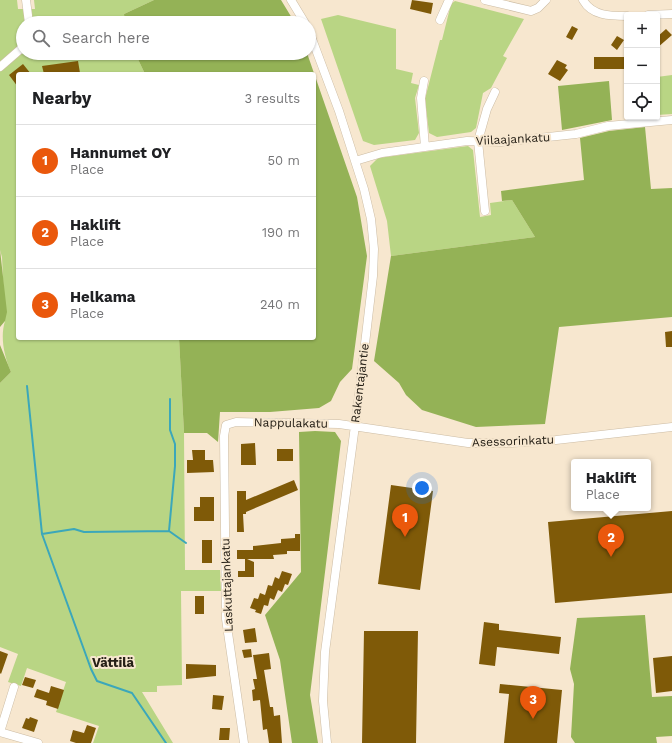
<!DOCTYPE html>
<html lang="en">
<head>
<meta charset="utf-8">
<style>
  :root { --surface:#fff; --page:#f2f2f2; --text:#202124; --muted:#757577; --line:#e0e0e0; --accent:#ea580c }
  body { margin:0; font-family:"Work Sans",sans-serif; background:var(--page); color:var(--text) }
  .controls { position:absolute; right:12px; top:12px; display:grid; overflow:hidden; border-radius:4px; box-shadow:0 1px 3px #0004 }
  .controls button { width:36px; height:36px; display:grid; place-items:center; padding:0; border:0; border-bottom:1px solid var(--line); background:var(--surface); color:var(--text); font:20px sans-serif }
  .you { position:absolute; left:422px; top:488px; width:14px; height:14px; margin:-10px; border:3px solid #fff; border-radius:50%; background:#1a73e8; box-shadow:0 0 0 6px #1a73e833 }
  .badge { display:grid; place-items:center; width:26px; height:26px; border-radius:50%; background:var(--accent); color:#fff; font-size:13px; font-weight:700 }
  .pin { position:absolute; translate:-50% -33px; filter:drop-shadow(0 1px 2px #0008) }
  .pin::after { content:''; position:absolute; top:21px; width:14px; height:12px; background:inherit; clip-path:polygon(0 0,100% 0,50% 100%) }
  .popup { position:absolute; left:571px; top:459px; width:80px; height:52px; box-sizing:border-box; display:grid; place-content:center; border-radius:4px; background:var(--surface); filter:drop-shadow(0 1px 3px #0005); font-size:13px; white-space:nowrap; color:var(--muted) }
  .popup b { font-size:15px; color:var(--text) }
  .popup::after { content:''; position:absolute; left:50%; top:100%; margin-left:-8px; border:8px solid transparent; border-top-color:var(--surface) }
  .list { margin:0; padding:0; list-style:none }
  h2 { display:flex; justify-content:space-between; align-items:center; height:52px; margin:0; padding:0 16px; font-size:17px }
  h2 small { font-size:13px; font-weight:400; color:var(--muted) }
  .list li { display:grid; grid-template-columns:26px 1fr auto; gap:12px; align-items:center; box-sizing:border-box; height:72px; padding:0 16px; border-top:1px solid var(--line) }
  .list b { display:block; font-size:15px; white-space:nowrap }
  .list p { margin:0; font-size:13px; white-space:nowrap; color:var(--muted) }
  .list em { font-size:13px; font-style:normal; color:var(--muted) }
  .icon { flex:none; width:22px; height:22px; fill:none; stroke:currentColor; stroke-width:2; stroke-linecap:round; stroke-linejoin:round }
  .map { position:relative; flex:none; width:672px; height:743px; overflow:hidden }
  .search { position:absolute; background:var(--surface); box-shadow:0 1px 3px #0004; left:16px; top:16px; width:300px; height:44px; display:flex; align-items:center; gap:10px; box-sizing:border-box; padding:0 14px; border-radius:22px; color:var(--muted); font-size:15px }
  .panel { position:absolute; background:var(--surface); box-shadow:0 1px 3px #0004; left:16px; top:72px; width:300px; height:268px; border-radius:4px }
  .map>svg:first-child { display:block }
  .green { fill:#b9d584 }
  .forest { fill:#94b256 }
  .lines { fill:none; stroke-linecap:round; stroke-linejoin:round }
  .stream { stroke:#3ba7ba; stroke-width:2 }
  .building { fill:#7f5a08 }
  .minor-casing { stroke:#ccbca4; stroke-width:9 }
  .minor { stroke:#fff; stroke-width:8 }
  .labels { text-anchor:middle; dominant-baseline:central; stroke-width:4; stroke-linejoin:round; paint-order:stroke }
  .street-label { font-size:12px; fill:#262017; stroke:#f7e7cf }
  .neighbourhood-label { font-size:13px; font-weight:bold; fill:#262017; stroke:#f7e7cf }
</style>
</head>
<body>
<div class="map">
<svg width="672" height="743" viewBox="0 0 672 743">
  <rect width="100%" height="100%" fill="#f7e7cf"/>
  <path class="green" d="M0,0H17L18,9H35L34,0H154L124,14L125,23H23V53H135L145,74H18V338H179L184,433L185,570H220L221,591H181L182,685L157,686V692H142L173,743H93L99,726L56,712L66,682L27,668L21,686L8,682L18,654L0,647V383L11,372C4,356 0,337 5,321L2,257L0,250Z
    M455,1L524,19L503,56L507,58L491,88L483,93L476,128L471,132L437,137L429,133L425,99L440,40H442L451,4Z
    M338,15L396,29V69L413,73L411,83L419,85L415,98L419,133L415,140L374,145L363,141L321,19Z
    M672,75V114L657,115V77Z
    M468,146L473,150L480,217L491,215L490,203L512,200L535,237L391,256L387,221L370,166L378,158Z"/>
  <path class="forest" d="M154,0H281L295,23H125L124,14Z
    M135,53H307L357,197L367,256L352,369L340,382L331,401L319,408L270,412H220L218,442L207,433H184L179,338H314V74H145Z
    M609,81L612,120L562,130L558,86Z
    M645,127L651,189L672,188V317L559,327L545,424L476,427L422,410L406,395L399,383L374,361L391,256L535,237L512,200L502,201L501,191L584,180L580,138L609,131Z
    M0,250L7,312L5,321L0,327Z
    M0,345L11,372L0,383Z
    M315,431L335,432L341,441L310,695L318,743H292L280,660L265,615L301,572L299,432Z
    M645,615L652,697L672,696V736L656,737L657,743H575L571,737L574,684L570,669L577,618Z"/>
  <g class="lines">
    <path class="stream" d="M27,386L42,534L91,669L97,681L132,693L166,743
      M169,531L175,466V444L170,430V399
      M42,534L74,529L84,532L169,531L186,543"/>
  </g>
  <path class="building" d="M412,0L433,3L431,14L410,9Z
    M572,26L578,29L572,40L566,37Z
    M666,29L672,35L657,48V37Z
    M617,36L624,40L617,50L611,45Z
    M594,57H627V69H594Z
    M557,60L567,65L565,68L568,70L560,81L548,74Z
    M78,61L80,73L44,74L42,66Z
    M23,64L31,74H18V87L9,75Z
    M672,331V347H666L665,332Z
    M255,443L256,465H241V444Z
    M277,449H293V461H277Z
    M192,450H205V460H213L214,472L187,473V460H193Z
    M294,480L298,490L246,512V514H243L244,532H237V491H246V500Z
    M391,485L433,491L420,590L378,584Z
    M200,497H214V521H194V507H200Z
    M672,511V593L555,603L548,522Z
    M295,534H300V551H287V554L273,555L274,559H247L254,562V577H238V571H245V559H237V550H253V546L281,543V539L295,538Z
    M202,540H212V563H202Z
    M282,571L292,574L288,585L285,584L282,592L278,590L274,600L270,598L268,606L264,605L261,614L255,612L256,610L250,608L254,598L258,599L260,593L265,595L268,585L272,586L275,577L279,579Z
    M195,596H204V614H195Z
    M484,622L499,624V630L561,637L559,654L497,647L495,666L479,664Z
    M255,628L257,642L245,643L243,630Z
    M364,631H418L416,743H362Z
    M251,649L252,657L244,658L242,650Z
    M0,651L8,654L1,674L0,673Z
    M269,653L271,669L264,670L270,707H273L274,716L280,715L282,743H269L267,729L263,730L260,700L253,701L252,690L255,689L253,679H257L253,655Z
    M672,656V691L656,693L653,658Z
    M186,664L216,665V676L186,679Z
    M25,677L36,680L33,688L22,685Z
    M500,684L562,690L557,743H504L509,694L499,693Z
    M51,686L64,690L58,709L46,705L47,701L34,697L37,689L49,693Z
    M213,695L224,696L222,710L212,709Z
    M30,717L38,720L34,732L22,728L26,718L29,719Z
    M87,725L96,728L91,743H76L70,741L73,730L84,733Z
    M220,728H230L229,740H219Z"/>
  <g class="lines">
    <defs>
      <path id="minor" d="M26,0L29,23
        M291,0L305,23
        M485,0L531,11L538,8L546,0
        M583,0C592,16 610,16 627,16
        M648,15L672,14
        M440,20L449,0
        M309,31L339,111L364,189L371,219L374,249L373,276L358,403L325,652L323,701L327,743
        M0,67L23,47
        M424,81L421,98L425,147
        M355,161L382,153L467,141L501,142L576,134L608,126L672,120
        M485,211L478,141L487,109L495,92
        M0,732L14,687
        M0,732L38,743
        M244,743L226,619L224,436L226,425L236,422L339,424L468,443H511L556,440L672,427"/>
    </defs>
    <use href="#minor" class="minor-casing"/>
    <use href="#minor" class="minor"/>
  </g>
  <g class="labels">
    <g class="street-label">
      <text transform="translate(513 139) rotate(-3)">Viilaajankatu</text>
      <text transform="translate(360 383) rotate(-83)">Rakentajantie</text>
      <text transform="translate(291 423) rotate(1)">Nappulakatu</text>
      <text transform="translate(513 441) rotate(-2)">Asessorinkatu</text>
      <text transform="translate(227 585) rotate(-92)">Laskuttajankatu</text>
    </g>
    <g class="neighbourhood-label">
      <text x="113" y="662">Vättilä</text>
    </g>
  </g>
</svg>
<div class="controls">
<button>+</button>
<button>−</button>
<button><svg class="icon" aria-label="locate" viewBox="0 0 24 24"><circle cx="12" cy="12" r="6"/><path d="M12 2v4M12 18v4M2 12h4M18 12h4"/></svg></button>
</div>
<div class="you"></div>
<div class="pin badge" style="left:405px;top:537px">1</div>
<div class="pin badge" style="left:611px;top:557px">2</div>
<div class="popup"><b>Haklift</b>Place</div>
<div class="pin badge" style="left:533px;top:719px">3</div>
<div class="search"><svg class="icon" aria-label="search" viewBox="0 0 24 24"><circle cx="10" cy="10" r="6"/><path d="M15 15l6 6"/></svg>Search here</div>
<section class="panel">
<h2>Nearby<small>3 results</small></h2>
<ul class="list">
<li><span class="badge">1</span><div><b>Hannumet OY</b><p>Place</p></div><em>50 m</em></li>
<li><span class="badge">2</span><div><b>Haklift</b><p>Place</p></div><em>190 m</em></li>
<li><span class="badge">3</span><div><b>Helkama</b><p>Place</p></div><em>240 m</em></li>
</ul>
</section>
</div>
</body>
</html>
